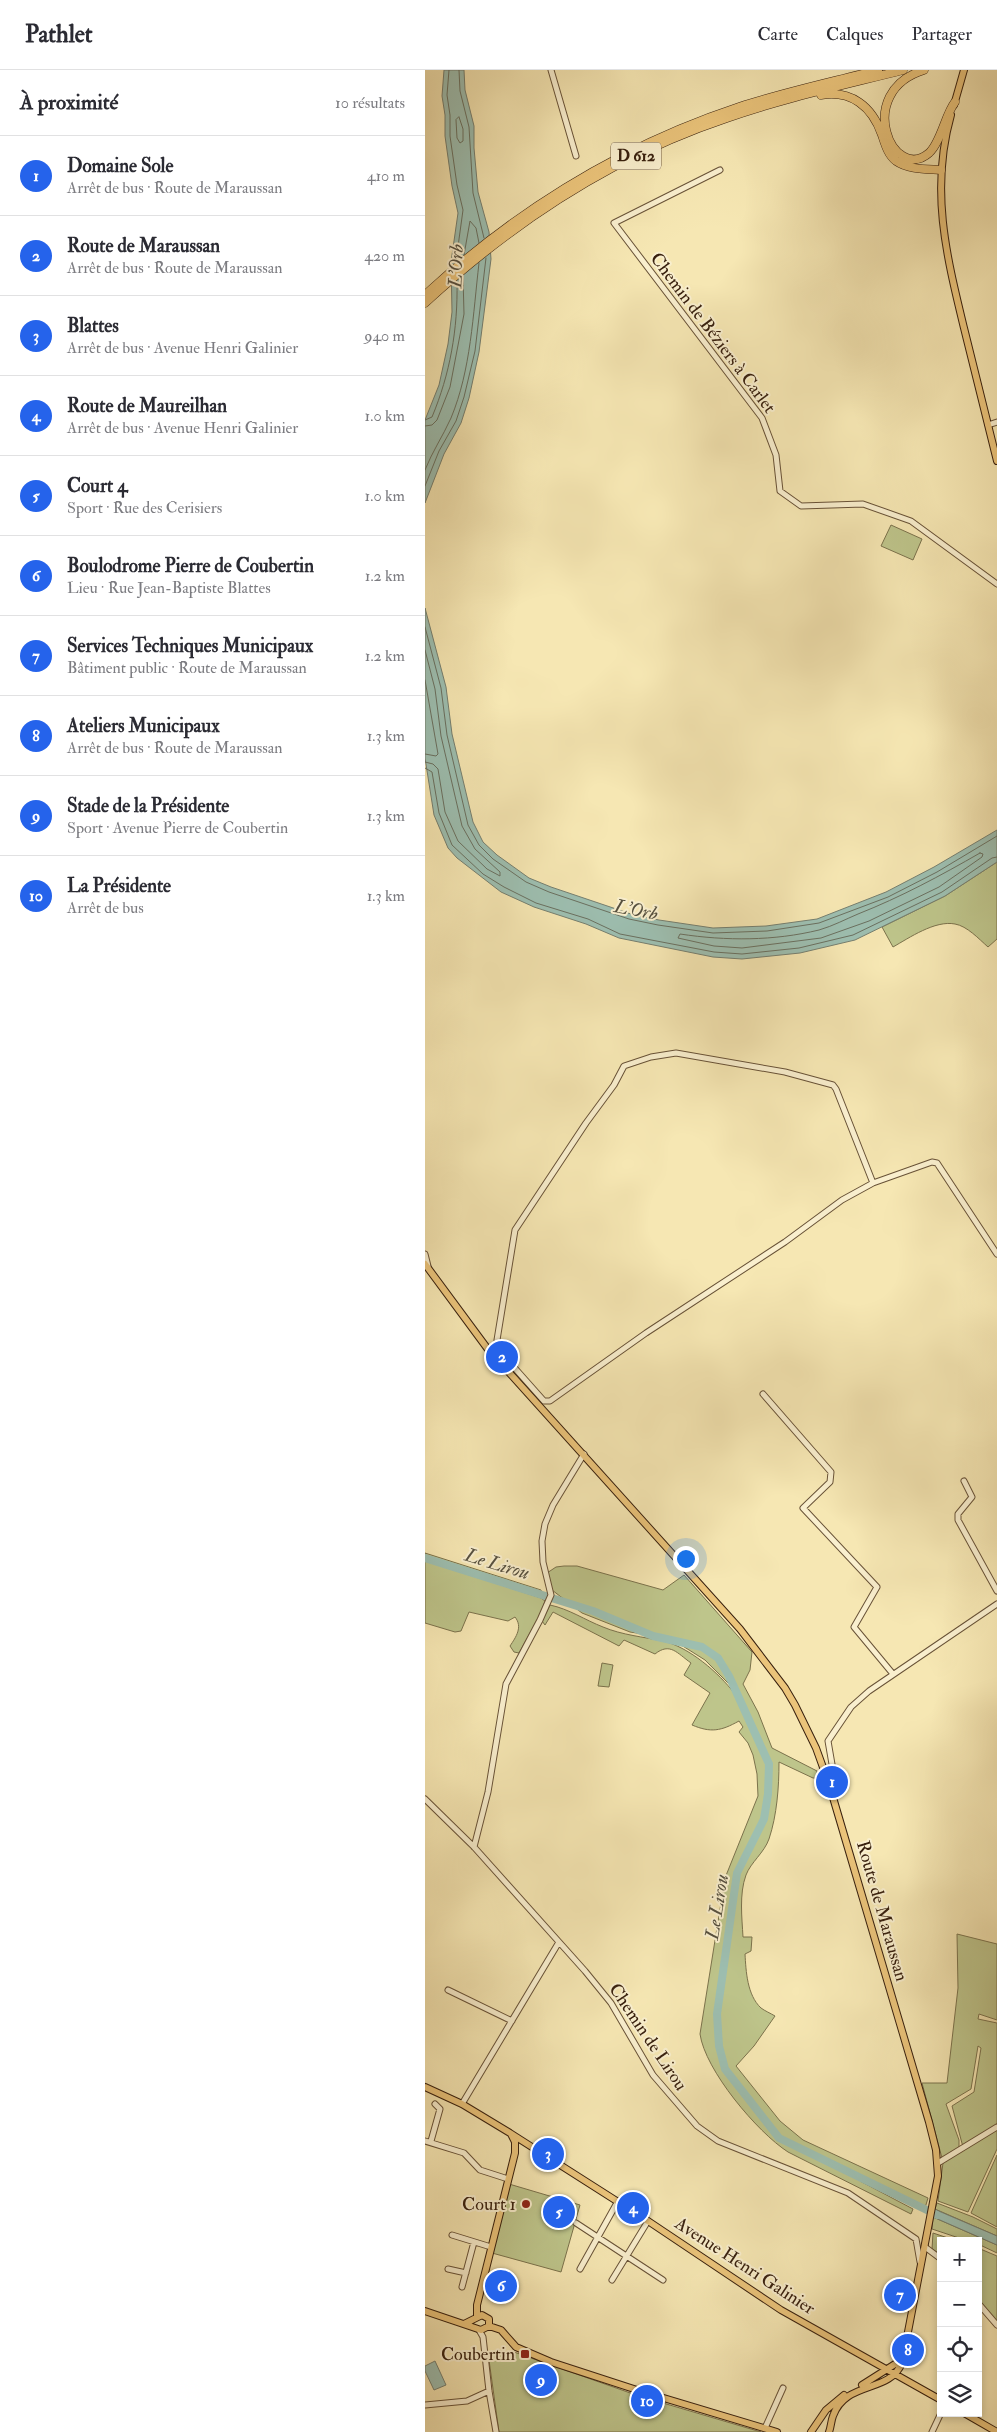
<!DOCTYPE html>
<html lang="fr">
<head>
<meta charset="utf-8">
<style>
  :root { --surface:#fff; --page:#f7f7f7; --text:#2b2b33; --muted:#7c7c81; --line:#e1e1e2; --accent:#2563eb }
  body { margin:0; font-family:"IM FELL Double Pica",serif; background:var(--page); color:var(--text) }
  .controls { position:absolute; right:15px; bottom:15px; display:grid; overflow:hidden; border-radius:0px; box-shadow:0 2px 8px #0003 }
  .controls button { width:45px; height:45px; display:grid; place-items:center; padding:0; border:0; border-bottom:1px solid var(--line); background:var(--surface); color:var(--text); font:25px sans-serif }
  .you { position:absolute; left:260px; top:1488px; width:18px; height:18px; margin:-12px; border:4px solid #fff; border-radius:50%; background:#1a73e8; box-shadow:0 0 0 8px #1a73e833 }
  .badge { display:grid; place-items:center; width:32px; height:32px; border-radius:50%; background:var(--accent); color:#fff; font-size:16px; font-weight:700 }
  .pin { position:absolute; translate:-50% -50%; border:2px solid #fff; box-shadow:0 1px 5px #0006 }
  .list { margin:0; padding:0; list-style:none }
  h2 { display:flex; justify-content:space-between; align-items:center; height:65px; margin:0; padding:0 20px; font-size:21px }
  h2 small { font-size:16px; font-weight:400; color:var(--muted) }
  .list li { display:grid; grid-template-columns:32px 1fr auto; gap:15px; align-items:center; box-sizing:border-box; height:80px; padding:0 20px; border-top:1px solid var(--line) }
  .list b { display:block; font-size:19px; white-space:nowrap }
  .list p { margin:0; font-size:16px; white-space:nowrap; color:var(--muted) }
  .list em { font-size:16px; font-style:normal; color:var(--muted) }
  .icon { flex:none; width:28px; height:28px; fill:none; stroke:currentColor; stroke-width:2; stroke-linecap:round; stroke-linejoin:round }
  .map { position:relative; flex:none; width:572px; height:2362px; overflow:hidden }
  header { display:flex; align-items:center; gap:30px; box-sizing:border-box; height:70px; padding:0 25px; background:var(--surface); border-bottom:1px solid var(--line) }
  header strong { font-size:24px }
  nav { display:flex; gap:28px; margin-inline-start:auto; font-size:18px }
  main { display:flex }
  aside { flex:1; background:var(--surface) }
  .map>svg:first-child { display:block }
  .green { fill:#bec58b; stroke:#7b724c }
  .water { fill:#9dbfb1; stroke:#757f70 }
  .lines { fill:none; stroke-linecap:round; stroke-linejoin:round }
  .shore { stroke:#6a7060; stroke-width:1 }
  .river { stroke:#9dbfb1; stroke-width:8 }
  .minor-casing { stroke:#685237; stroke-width:7 }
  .major-casing { stroke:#38200e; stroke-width:8 }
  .highway-casing { stroke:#38200e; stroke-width:9 }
  .minor { stroke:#f9efce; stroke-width:5 }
  .major { stroke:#ebc47a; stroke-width:6 }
  .highway { stroke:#ebc47a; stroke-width:8 }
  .poi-dot { fill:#8f2418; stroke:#f9efce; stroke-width:2 }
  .labels { text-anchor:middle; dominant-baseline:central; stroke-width:4; stroke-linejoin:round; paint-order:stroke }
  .shield { fill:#f9efce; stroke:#725e48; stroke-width:1 }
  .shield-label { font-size:16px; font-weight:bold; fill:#38200e }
  .street-label { font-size:18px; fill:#38200e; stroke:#f9efce }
  .poi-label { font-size:18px; fill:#38200e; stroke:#f9efce; text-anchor:end }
  .water-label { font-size:19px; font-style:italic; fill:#56503f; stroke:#f9efce }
</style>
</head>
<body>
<header>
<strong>Pathlet</strong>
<nav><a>Carte</a><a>Calques</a><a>Partager</a></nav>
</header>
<main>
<aside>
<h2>À proximité<small>10 résultats</small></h2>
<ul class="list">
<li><span class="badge">1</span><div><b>Domaine Sole</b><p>Arrêt de bus · Route de Maraussan</p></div><em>410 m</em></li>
<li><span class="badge">2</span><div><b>Route de Maraussan</b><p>Arrêt de bus · Route de Maraussan</p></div><em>420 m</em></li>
<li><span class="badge">3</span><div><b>Blattes</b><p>Arrêt de bus · Avenue Henri Galinier</p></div><em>940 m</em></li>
<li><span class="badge">4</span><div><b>Route de Maureilhan</b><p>Arrêt de bus · Avenue Henri Galinier</p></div><em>1.0 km</em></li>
<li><span class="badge">5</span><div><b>Court 4</b><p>Sport · Rue des Cerisiers</p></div><em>1.0 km</em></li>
<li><span class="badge">6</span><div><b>Boulodrome Pierre de Coubertin</b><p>Lieu · Rue Jean-Baptiste Blattes</p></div><em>1.2 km</em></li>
<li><span class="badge">7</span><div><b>Services Techniques Municipaux</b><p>Bâtiment public · Route de Maraussan</p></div><em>1.2 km</em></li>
<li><span class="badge">8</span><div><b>Ateliers Municipaux</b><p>Arrêt de bus · Route de Maraussan</p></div><em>1.3 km</em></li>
<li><span class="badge">9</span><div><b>Stade de la Présidente</b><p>Sport · Avenue Pierre de Coubertin</p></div><em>1.3 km</em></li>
<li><span class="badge">10</span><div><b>La Présidente</b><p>Arrêt de bus</p></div><em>1.3 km</em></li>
</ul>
</aside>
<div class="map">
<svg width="572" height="2362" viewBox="0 0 572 2362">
  <rect width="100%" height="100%" fill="#f6e7b3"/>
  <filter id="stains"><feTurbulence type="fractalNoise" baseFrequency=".004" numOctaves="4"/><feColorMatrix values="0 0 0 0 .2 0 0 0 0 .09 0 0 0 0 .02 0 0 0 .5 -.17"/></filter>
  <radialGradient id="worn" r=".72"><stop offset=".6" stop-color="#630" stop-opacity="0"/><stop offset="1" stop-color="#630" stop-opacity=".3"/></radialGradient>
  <path class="green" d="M466,455L497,469L488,490L456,476Z
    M572,792V869L563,877C554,869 542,856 530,854C510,850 484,868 468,877L457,857L520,826Z
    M0,1483L116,1520L117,1524L0,1487Z
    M0,1490L116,1528L120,1531L116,1543L94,1583L89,1582L85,1576C91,1567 98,1557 90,1547L83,1551L44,1542L36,1561L30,1562L0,1553Z
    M139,1496H152L238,1520L259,1505L327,1582L325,1600L318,1614L333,1642L347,1678L392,1701V1708H388L354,1692C354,1717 352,1745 344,1769C339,1783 326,1792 321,1805C314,1824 317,1848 318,1867H327L326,1881L320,1884C321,1901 322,1925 336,1938C340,1941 345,1943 350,1946L329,1976L311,1996L355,2051L378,2070L503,2128L500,2138L436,2108L435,2111L488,2139L486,2144L363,2082C332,2062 280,2000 275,1964L300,1808L333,1726L332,1704L328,1685L323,1673L314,1662L318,1657L314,1651C296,1661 286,1663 267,1655L285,1623L259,1605L266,1593C252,1583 245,1572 230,1584L199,1570L194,1576L128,1542L120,1555L117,1551L125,1535C144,1539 160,1550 178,1557C197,1565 219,1567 238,1571C264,1577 294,1603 309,1623L342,1691L344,1690L314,1624L280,1590L245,1568L205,1562L157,1543L127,1520L122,1503L131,1497Z
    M177,1593L188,1595L184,1617L173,1616Z
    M532,1864L572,1874V1950L554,1944L553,1949L572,1953V2055L538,2077L527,2036L549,2022L556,1978L553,1976L546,2019L521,2034L534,2070V2079L517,2088L497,2013H522L533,1918Z
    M572,2059V2079L543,2142L513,2131L518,2093Z
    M572,2085V2157L546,2143Z
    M84,2114L155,2135L136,2202L67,2183Z
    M512,2133L548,2147L572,2159V2166L510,2139Z
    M508,2147L572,2175V2183L553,2174V2171H543L507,2159Z
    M508,2163L532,2171H516V2185L507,2179Z
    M553,2178L572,2186V2252L553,2230Z
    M74,2281L89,2282L211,2325L336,2362H74L64,2290L66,2285Z"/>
  <path class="water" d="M19,0H39L40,20L49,56V78L53,122L64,162L66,189L54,282L44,328L36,353L19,384L0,433V350L14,315L23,274L27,242L26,192L33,143L27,116L20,66V45L17,26Z
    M0,538L21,617L27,664L48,752L58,772L72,785L104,808L126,817L206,844L234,850L288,858L341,856L392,849L461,822L509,797L572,760V792L520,826L430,870L375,883L317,889L288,887L194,868L161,854L109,837L76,822L32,788L23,778L9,745L0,688Z
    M509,2139L572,2166V2175L508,2147Z
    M10,2291L21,2315L9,2320L0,2301V2296Z"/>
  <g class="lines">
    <path class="shore" d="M24,0L22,25L25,45V66L32,115L38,140L31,191
      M34,0L35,21L44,57L48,123L59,168
      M34,47L38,59V71L35,73L32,68L31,50Z
      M39,185L45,151L51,158L54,173
      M0,350L7,347C25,304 33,259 32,212
      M0,356L7,355L12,350L25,317L39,244L38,206
      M0,400C7,382 18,366 26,348C46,300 48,244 54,193
      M0,416L14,381L31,351L39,327L50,281L61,188
      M0,557L16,618L22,665L43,755L54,775L68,789L101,812L124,822L204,849L233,855L288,863L342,861L394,853L463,827L512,802L572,766
      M0,580L10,619L16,666L37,756L50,779L75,802V806L62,799L33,771L20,742L13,699L8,694L0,692
      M0,610L13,684L11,686L0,684
      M0,698L7,702L14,743L27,775L58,804L79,817L111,833L163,849L195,864L289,882L317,884L374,878L428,865L517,822L567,788L572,787
      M555,783L558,784L557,787L514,817L444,851L396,868L317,878L289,876L253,868L255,864C301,871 349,871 394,860C408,856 421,849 433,844C476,827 515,806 555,783Z"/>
    <path class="river" d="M0,1488L168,1541L228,1566L277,1577L293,1588L304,1606L344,1694L343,1724L339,1749L312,1803L292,1944L294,1976L300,1999L354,2068L512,2145"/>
    <defs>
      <path id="minor" d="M126,0L151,86
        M295,100L189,153L337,348L351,385L355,421L376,436L438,434L486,451L572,514
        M563,355L572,352
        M0,1184L3,1196
        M74,1279L80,1282L87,1295L119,1331H125L221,1263L360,1172L417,1130L448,1113L507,1092L512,1093L572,1184
        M68,1285L75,1280L72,1270L90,1160L161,1053L189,1015L199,996L226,987L251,983L360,1002L408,1015L411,1019L448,1113
        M338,1324L406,1402L405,1412L378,1438L452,1517L429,1557L468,1604
        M539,1411L547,1427L533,1444V1450L572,1521
        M397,1706L408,1702V1700L403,1671L426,1637L444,1621L572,1534
        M0,1729L49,1777L160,1901L186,1933L228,2005L272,2056L293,2071L423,2123L491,2169L495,2192
        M49,1777L63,1722L81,1614L115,1550L126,1525L118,1492L117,1471L120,1454L128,1435L159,1384
        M23,1920L87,1951
        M37,2034L134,1872
        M0,2071L39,2083L55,2100L83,2109
        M6,2071L15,2039L10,2034
        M513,2093L572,2057
        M151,2153L238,2210
        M27,2165L66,2177
        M500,2177L516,2189
        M23,2199L41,2203
        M155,2199L193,2131
        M187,2210L223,2151
        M37,2217L49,2172
        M553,2233L572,2255
        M54,2260L58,2267L64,2321L71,2362
        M0,2335L42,2331L64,2321
        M340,2358L358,2318
        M507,2362L516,2343"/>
      <path id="major" d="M529,35L539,0
        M526,45C505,119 521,184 539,258C550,302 561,346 572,391
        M0,1194L62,1278L315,1559L360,1618L370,1635L391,1678L404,1714L504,2052L511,2080L513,2106L477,2293C464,2324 421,2310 408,2346C406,2351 406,2357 404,2362
        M0,2017L37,2034L85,2063L223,2151L356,2240L516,2330
        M0,2241L56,2260L64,2256
        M52,2246V2235L90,2083V2072L86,2064
        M39,2254L57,2245L64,2249V2256
        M64,2256L76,2260L91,2277L126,2292L212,2320L352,2362
        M437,2315L478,2289
        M539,2343L572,2362
        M386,2362L401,2340L419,2325"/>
      <path id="highway" d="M499,0C428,22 468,114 504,83C516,72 520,45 530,32
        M396,25C426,20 447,36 457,65C460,74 463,85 471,91C484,100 502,99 516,100
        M0,225C91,141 196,76 314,37C360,22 407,12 453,0
        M0,233C88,152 188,86 302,48C359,28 419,15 478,0"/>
    </defs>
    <use href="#minor" class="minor-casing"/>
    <use href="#major" class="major-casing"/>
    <use href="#highway" class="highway-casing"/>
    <use href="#minor" class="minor"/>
    <use href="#major" class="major"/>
    <use href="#highway" class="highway"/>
  </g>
  <g class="poi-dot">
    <circle cx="101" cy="2134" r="5"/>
    <rect x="95" y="2279" width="10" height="10" rx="2.5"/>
  </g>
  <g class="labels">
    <rect class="shield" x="186" y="72.5" width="50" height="27" rx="4"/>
    <g class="shield-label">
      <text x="211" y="86">D 612</text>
    </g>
    <g class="street-label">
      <text transform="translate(288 263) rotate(53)">Chemin de Béziers à Carlet</text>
      <text transform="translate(457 1841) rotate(74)">Route de Maraussan</text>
      <text transform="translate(223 1967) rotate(56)">Chemin de Lirou</text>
      <text transform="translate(320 2196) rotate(33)">Avenue Henri Galinier</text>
    </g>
    <g class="poi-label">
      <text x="91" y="2134">Court 1</text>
      <text x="90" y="2284">Coubertin</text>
    </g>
    <g class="water-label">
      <text transform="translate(31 196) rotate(-88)">L'Orb</text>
      <text transform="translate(211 840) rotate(11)">L'Orb</text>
      <text transform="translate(72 1494) rotate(17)">Le Lirou</text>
      <text transform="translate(292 1837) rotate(-81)">Le Lirou</text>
    </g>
  </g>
  <rect width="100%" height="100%" filter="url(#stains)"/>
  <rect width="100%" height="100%" fill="url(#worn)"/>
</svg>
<div class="controls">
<button>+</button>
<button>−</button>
<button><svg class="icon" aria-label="locate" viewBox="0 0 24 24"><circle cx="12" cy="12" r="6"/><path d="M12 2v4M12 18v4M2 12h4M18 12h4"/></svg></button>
<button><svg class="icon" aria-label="layers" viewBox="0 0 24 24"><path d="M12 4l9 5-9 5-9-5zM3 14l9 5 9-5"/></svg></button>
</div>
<div class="you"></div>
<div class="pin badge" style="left:407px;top:1712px">1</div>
<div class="pin badge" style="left:77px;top:1287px">2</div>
<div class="pin badge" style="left:123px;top:2084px">3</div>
<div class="pin badge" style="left:208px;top:2138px">4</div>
<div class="pin badge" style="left:134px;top:2142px">5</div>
<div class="pin badge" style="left:76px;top:2216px">6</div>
<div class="pin badge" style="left:475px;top:2225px">7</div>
<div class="pin badge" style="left:483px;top:2280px">8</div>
<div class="pin badge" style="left:116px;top:2310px">9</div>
<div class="pin badge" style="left:222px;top:2331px">10</div>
</div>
</main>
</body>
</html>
